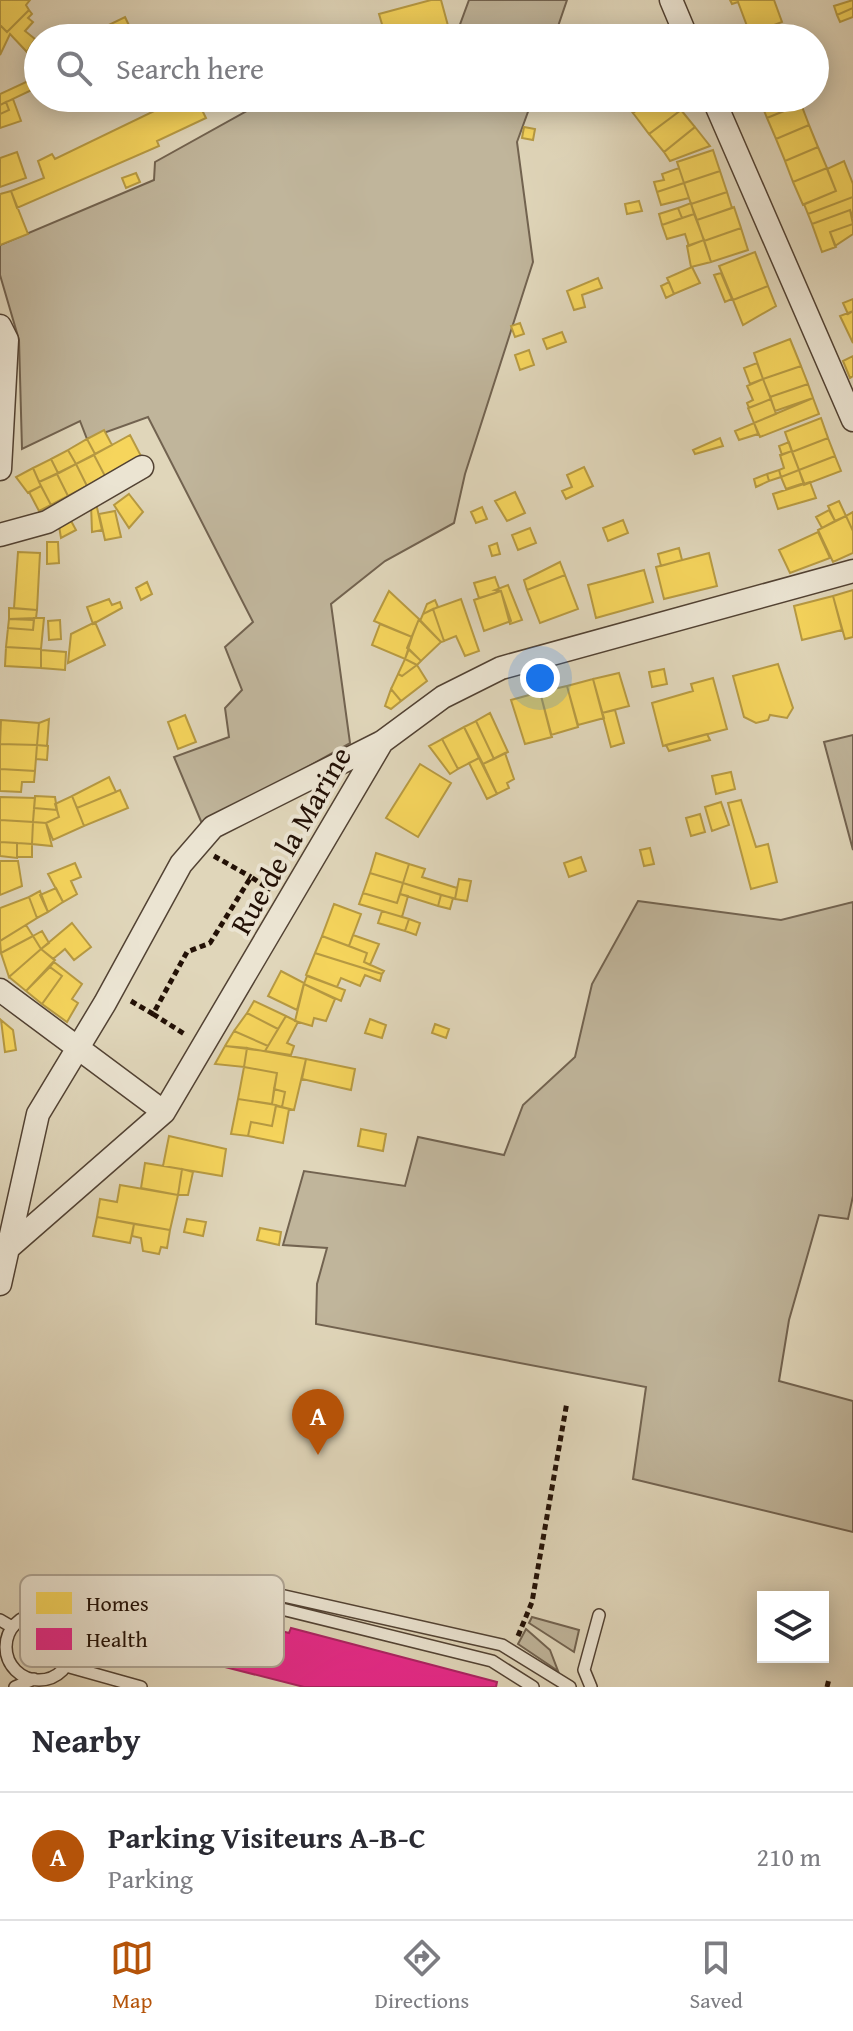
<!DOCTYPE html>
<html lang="en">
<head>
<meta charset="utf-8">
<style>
  :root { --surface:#fff; --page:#f2f2f3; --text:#2b2b33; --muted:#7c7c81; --line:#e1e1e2; --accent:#b45309 }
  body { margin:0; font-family:"Gentium Book Plus",serif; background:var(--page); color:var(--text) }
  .controls { position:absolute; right:24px; bottom:24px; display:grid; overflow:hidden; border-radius:0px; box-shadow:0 4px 20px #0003 }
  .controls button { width:72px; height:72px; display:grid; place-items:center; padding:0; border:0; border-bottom:2px solid var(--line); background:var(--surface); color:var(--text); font:40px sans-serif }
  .you { position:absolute; left:540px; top:678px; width:28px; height:28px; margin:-20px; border:6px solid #fff; border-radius:50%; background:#1a73e8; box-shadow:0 0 0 12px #1a73e833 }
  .badge { display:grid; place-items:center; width:52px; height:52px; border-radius:50%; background:var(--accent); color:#fff; font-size:26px; font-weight:700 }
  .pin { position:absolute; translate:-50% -66px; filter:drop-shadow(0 2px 4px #0008) }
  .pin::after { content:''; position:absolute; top:42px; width:28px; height:24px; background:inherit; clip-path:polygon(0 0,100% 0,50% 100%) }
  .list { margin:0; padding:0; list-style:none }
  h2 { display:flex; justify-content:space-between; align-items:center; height:104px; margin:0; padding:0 32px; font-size:34px }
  h2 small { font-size:26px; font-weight:400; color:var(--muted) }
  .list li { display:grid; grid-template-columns:52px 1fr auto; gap:24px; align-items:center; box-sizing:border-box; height:128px; padding:0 32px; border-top:2px solid var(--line) }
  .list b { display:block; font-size:30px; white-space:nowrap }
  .list p { margin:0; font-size:26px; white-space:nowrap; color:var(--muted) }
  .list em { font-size:26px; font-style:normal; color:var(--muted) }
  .icon { flex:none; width:44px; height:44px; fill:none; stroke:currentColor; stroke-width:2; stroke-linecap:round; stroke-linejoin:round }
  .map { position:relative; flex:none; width:853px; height:1687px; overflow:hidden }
  .search { position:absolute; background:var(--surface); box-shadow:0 4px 20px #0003; left:24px; right:24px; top:24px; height:88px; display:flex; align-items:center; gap:20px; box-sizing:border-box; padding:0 28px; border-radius:44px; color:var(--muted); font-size:30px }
  .sheet { height:232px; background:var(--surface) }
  nav { display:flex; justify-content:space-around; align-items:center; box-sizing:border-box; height:112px; border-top:2px solid var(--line); background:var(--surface); font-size:22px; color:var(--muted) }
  nav a { display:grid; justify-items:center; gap:4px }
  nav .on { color:var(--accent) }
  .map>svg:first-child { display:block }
  .green { fill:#c0b59b; stroke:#726350; stroke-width:2 }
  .homes { fill:#f6d55c; stroke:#b79a42; stroke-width:2 }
  .health { fill:#e7298a; stroke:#ac2262; stroke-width:2 }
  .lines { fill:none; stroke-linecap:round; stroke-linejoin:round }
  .service-casing { stroke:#524233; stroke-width:14 }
  .minor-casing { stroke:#524233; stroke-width:25 }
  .path { stroke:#231106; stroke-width:5; stroke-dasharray:6 4; stroke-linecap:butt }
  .service { stroke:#ebe4d2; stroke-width:11 }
  .minor { stroke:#ebe4d2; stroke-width:22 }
  .labels { text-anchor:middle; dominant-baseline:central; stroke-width:8; stroke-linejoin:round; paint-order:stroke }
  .street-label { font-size:30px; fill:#231106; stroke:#ebe4d2 }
  .key { fill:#ebe4d2; stroke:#afa595; stroke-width:2 }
  .key-label { font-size:22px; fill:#231106 }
</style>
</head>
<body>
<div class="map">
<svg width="853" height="1687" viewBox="0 0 853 1687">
  <rect width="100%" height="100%" fill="#e0d6ba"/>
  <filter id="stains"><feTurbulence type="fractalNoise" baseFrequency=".0025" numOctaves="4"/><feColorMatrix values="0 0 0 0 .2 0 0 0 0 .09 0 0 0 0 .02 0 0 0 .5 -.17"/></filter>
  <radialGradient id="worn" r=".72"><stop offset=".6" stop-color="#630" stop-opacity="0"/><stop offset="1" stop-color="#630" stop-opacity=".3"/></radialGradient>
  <path class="green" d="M469,0H567L554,38H455Z
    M270,98H533L517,142L533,262L465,474L454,523L385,561L331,604L350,743L203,826L174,757L229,737L225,708L242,690L225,647L253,622L148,417L87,439L80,421L22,449L19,340L0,275V245L154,180L155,162Z
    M853,735V850L824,742Z
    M638,901L781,920L853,902V1196L848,1219L819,1215L789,1320L779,1381L853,1401V1532L633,1479L646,1387L316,1324L317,1284L327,1248L283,1245L304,1171L405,1186L418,1137L504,1155L523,1105L575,1057L592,984Z
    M532,1617L579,1630L574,1652L529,1623Z
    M526,1629L550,1650L558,1671L518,1644Z"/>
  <path class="homes" d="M0,0H30L26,5L29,10L7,32L0,25Z
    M431,0H441L450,33L432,38H386L379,14Z
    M730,0H774L782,22L750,34L738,2L732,4Z
    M853,0V8L837,15L834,6Z
    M853,8V17L840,22L837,15Z
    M29,10L32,14L28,18L33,22L25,31L35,39L27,52L10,34L0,55V25L7,32Z
    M125,17L135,38H82Z
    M38,59V87L0,105V94L37,77L31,62Z
    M181,98H196L206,118L157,141L159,146L17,208L11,191L44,178L38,161L52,154L55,159Z
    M567,98H597L591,104Z
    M622,98H652L633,113Z
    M652,98H672L681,110L649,134L633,113Z
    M759,98H798L801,104L767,118Z
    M13,99L21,121L0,128V114L9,110L6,102Z
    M6,102L9,110L0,114V105Z
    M801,104L809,125L776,139L767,118Z
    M681,110L695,127L664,152L649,134Z
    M809,125L818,147L785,161L776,139Z
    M524,127L535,129L533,140L522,138Z
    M695,127L710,146L670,161L664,152Z
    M818,147L827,168L793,182L785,161Z
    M713,150L720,171L684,183L677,162Z
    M17,152L26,178L0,187V158Z
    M844,161L853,184V197L808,214L804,204L836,191L827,169Z
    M679,168L684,183L657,192L654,182L664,180L662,174Z
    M827,168L836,191L803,205L793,182Z
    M720,171L727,192L691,204L684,183Z
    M136,173L140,182L126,188L122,178Z
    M684,183L689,198L661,205L657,192Z
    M11,191L28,234L0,245V194Z
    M727,192L732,208L697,220L691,204Z
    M853,197V218L850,210L812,224L808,214Z
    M639,201L642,211L627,214L625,204Z
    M691,203L694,214L682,218L678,208Z
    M734,207L741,228L704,241L697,220Z
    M678,208L682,218L662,225L659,214Z
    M850,210L853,224L830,232L836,247L822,252L812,224Z
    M694,214L704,240L689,246L685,234L667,239L662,225Z
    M853,224V234L835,246L830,232Z
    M741,228L748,250L711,262L704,241Z
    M704,240L711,262L691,267L687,246Z
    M755,252L768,286L733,300L719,266Z
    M692,267L700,283L674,294L667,278Z
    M721,273L732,299L725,302L714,275Z
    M598,278L602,288L582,295L585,307L574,310L567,291Z
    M669,282L674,294L666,298L661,286Z
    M768,286L776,306L743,325L733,300Z
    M853,299V311L848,314L843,303Z
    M853,311V343L840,316Z
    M520,323L524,334L515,337L511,326Z
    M562,332L566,342L547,349L543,339Z
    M790,339L801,366L763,379L754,353Z
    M529,350L534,365L520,370L515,355Z
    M853,356V376L850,378L843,361Z
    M757,363L763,379L750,384L744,368Z
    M801,366L808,384L770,397L763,379Z
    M763,379L771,399L749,408L747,403L753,400L747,386Z
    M808,384L813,398L775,411L770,397Z
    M813,398L819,414L760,437L754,423Z
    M771,399L776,414L754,423L748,408Z
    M821,418L828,438L792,452L785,432Z
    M754,423L758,434L739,440L735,431Z
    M104,430L112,445L95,454L87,439Z
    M130,435L141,456L105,476L94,455Z
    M720,438L723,446L695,454L693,450Z
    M828,438L835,456L799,470L792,452Z
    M87,439L95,454L76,464L68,450Z
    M789,442L792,451L782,455L779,446Z
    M68,450L76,464L58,473L51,459Z
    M792,451L799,470L781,477L779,470L784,468L780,455Z
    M94,455L105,476L87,486L76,464Z
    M835,456L841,471L804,485L799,470Z
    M51,459L58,473L39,482L33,468Z
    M76,464L87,486L68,496L57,474Z
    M584,467L593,486L566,499L562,491L572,487L567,475Z
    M33,468L41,486L28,493L16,477Z
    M779,470L781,477L769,481L767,474Z
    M799,470L804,483L786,489L781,477Z
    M57,474L68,496L51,505L39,482Z
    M767,474L769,481L756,487L754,479Z
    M810,482L816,498L778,509L773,494Z
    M41,486L51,505L39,511L29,492Z
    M515,492L525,513L507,521L495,501Z
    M129,494L143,512L129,528L114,505Z
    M839,501L846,516L835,521L828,506Z
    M96,503L102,530L92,532L91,504Z
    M482,507L487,519L476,523L471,512Z
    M829,510L835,521L822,528L816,517Z
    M115,511L121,537L105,540L99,514Z
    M853,512V531L846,516Z
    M846,516L853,531V553L833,562L818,530Z
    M70,519L76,530L61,538L59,526Z
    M623,520L628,533L608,541L603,528Z
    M530,528L536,543L518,550L512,535Z
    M818,532L830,558L790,573L779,550Z
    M47,542H58L59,563L47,564Z
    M497,543L500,554L492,556L489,546Z
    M679,548L682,560L661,566L658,554Z
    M18,552L40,553L37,610L14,608Z
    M709,553L717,586L664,599L656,567Z
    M560,562L565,575L527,590L524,580Z
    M644,570L653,602L596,618L588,585Z
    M565,575L578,609L540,623L527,590Z
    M495,577L499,588L496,593L479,598L474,583Z
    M147,582L152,594L141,600L136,588Z
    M508,585L522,620L510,624L501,591L495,590Z
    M853,590V637L845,639L833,596Z
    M389,591L419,619L412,637L374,621Z
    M501,591L511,621L484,631L474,600Z
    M833,596L842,630L802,640L794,606Z
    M109,599L112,605L120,602L122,608L93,624L87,607Z
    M461,599L479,651L465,656L456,636L444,641L433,609Z
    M435,600L438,607L423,614L427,604Z
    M9,608L37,610L36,618L9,619Z
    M433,609L444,641L441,642L420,621L423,614Z
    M34,618H44L41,649L6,647L8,628L33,630Z
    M9,619L34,620L33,630L8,628Z
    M419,619L441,642L421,661L407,648Z
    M60,620L61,639L49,640L48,621Z
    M95,622L105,645L68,663L71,634Z
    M380,624L412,637L405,659L372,645Z
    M6,647L41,649V668L5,666Z
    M409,649L421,661L417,665L405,659Z
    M41,650L66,652L65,670L41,668Z
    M405,659L417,665L402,676L398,674Z
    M778,664L793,708L787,718L770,715L768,720L756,723L744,717L733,676Z
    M417,665L427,681L401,701L391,689L398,674L402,676Z
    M664,669L667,684L652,687L649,672Z
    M619,673L629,706L602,713L593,679Z
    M713,678L727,729L663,746L652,703L693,691L691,684Z
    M593,679L604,718L578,725L567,686Z
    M567,686L578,727L551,735L540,692Z
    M391,689L401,701L391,709L385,706Z
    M540,692L552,737L525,744L511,700Z
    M615,710L624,743L611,747L602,713Z
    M490,713L508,752L494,759L476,721Z
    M185,715L196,742L178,749L168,722Z
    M49,719L47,746L37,745L39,723Z
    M1,720L39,723L37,745L0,744Z
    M476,721L494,759L483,764L464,727Z
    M464,727L479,758L458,769L442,739Z
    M707,734L710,740L669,751L666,745Z
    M442,739L458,769L450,774L429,746Z
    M0,744L37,745L35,771L0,769Z
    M37,745L48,746L47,760L36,759Z
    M505,753L514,779L507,783L509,788L497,794L483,764Z
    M479,758L497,794L487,799L469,763Z
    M420,764L451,783L418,837L386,818Z
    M0,769L35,771L34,782H22L21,792L0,791Z
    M731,772L735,789L716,794L712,776Z
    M109,777L116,792L77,808L72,796Z
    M120,790L128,808L84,826L77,808Z
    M35,796L55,797L57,810L34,808Z
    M72,796L84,826L53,840L46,823L59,817L55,804Z
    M0,797L35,798L33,822L0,820Z
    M741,800L756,847L768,844L777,882L751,889L728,803Z
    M721,802L729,825L712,831L705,807Z
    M34,808L57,810L59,817L46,823L33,822Z
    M700,814L705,832L691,836L686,818Z
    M0,820L33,822L32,844L0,842Z
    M33,822L46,823L52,846L32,844Z
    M0,842L17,843V858L0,856Z
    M17,843L32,844V857H17Z
    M650,848L654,864L644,866L640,850Z
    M376,853L409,864L403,883L370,873Z
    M581,857L586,871L569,877L564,863Z
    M0,861H18L22,886L0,895Z
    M75,863L81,877L71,881L77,894L63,902L48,874Z
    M409,864L425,869L422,877L457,888L455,899L403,883Z
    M370,873L403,883L397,903L363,893Z
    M459,879L471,881L467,901L455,899Z
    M403,883L441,895L438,906L400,894Z
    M56,888L63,902L48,912L40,895Z
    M40,891L48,912L37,918L29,897Z
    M363,893L397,903L400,894L408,896L402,917L359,904Z
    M441,895L453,898L450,909L438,906Z
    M29,897L37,918L0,941V908Z
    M334,904L361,914L349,946L322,936Z
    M382,911L409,919L405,931L378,923Z
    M409,919L420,923L416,935L405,931Z
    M72,923L91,947L74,960L65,949L53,959L41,949Z
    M26,925L33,936L1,953L0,941Z
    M42,931L49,943L41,949L33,936Z
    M353,935L379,944L370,965L364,962L367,953L349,946Z
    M33,936L41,949L9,977L1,953Z
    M322,936L367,953L364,962L384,971L382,974L315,953Z
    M41,949L55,960L26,991L9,977Z
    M315,953L382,974L380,981L365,975L360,986L341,978L337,987L306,975Z
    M54,962L82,984L72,999L78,1003L67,1022L42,1004L62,976L50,967Z
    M50,967L62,976L42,1004L26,991Z
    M281,971L304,983L297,1010L268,996Z
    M307,976L345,990L341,1001L304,984Z
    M304,984L335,999L326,1021L314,1018L312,1026L295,1021Z
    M254,1001L286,1016L278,1029L247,1013Z
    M247,1013L278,1029L268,1046L234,1031Z
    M286,1016L298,1022L287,1043L294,1046L291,1055L265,1051Z
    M370,1019L386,1025L382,1038L365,1033Z
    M1,1020L13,1030L16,1050L5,1052Z
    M435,1024L449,1029L446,1038L432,1033Z
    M234,1031L268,1046L265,1051L225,1046Z
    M225,1046L247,1048L244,1067L215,1064Z
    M247,1048L306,1059L294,1110L282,1107L285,1092L274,1089L277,1073L244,1067Z
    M306,1059L355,1069L351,1090L302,1079Z
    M244,1067L277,1073L272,1104L238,1099Z
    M274,1089L285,1092L282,1107L272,1104Z
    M238,1099L276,1105L272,1126L251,1122L248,1136L231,1134Z
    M276,1106L289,1109L283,1143L248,1136L251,1122L272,1126Z
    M361,1129L386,1134L383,1151L358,1146Z
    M169,1136L226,1149L222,1176L163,1166Z
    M145,1163L182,1169L178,1195L141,1188Z
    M182,1169L193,1172L188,1195H178Z
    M120,1185L178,1195L170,1230L97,1217L100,1199L117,1202Z
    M97,1217L134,1224L130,1243L93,1236Z
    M187,1219L206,1222L203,1236L184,1232Z
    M134,1224L170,1230L167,1248L161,1247L159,1254L143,1251L141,1238L132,1236Z
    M260,1228L281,1232L279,1245L257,1240Z"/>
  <path class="health" d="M238,1620L289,1633L291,1628L497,1682L496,1687H304L225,1667Z"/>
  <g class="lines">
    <defs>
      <path id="service" d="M6 1647a33 33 0 1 1 66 0a33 33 0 1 1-66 0Z
        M0,1620L12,1627
        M60,1621H84L126,1600L178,1587H244L502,1645L570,1687
        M72,1647L107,1623L151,1603L189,1598H237L492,1661L533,1687
        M66,1666L141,1687
        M15,1687L34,1679
        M591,1687L584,1670L599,1615"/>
      <path id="minor" d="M671,0L687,38
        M713,98L853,420
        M0,326L7,340L0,469
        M0,535L47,522L142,467
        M0,990L164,1112
        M6,1250L164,1112L382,742
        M0,1284L38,1114L105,1003L181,864L213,827L382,742L443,697L501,668L853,571"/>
    </defs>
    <use href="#service" class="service-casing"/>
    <use href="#minor" class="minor-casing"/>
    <path class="path" d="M214,856L251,877
      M131,1001L153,1014L187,952L210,943L251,877L271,890
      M153,1014L186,1035
      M518,1636L532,1602L567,1402
      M827,1687L829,1679"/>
    <use href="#service" class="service"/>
    <use href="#minor" class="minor"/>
  </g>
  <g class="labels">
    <g class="street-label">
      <text transform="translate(290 840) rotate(-60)">Rue de la Marine</text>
    </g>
  </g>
  <rect x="20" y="1575" width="264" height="92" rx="12" class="key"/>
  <rect x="36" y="1592" width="36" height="22" fill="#f6d55c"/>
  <rect x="36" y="1628" width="36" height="22" fill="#e7298a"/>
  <g class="key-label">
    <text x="86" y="1611">Homes</text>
    <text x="86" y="1647">Health</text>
  </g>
  <rect width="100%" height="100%" filter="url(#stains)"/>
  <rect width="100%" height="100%" fill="url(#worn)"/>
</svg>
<div class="controls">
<button><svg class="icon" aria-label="layers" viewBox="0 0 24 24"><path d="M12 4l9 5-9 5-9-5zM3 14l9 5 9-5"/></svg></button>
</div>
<div class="you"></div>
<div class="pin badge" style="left:318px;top:1455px">A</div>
<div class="search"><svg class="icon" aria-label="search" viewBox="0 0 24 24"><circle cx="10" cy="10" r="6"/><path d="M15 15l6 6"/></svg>Search here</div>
</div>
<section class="sheet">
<h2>Nearby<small></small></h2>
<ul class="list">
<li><span class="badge">A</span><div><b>Parking Visiteurs A-B-C</b><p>Parking</p></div><em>210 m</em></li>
</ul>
</section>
<nav>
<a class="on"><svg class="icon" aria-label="map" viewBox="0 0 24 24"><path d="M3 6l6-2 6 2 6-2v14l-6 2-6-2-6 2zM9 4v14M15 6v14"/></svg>Map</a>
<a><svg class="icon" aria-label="directions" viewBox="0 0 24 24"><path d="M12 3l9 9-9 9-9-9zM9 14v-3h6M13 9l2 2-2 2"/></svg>Directions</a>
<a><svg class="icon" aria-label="saved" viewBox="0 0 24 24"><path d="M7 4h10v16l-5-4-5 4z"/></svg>Saved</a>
</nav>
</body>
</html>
